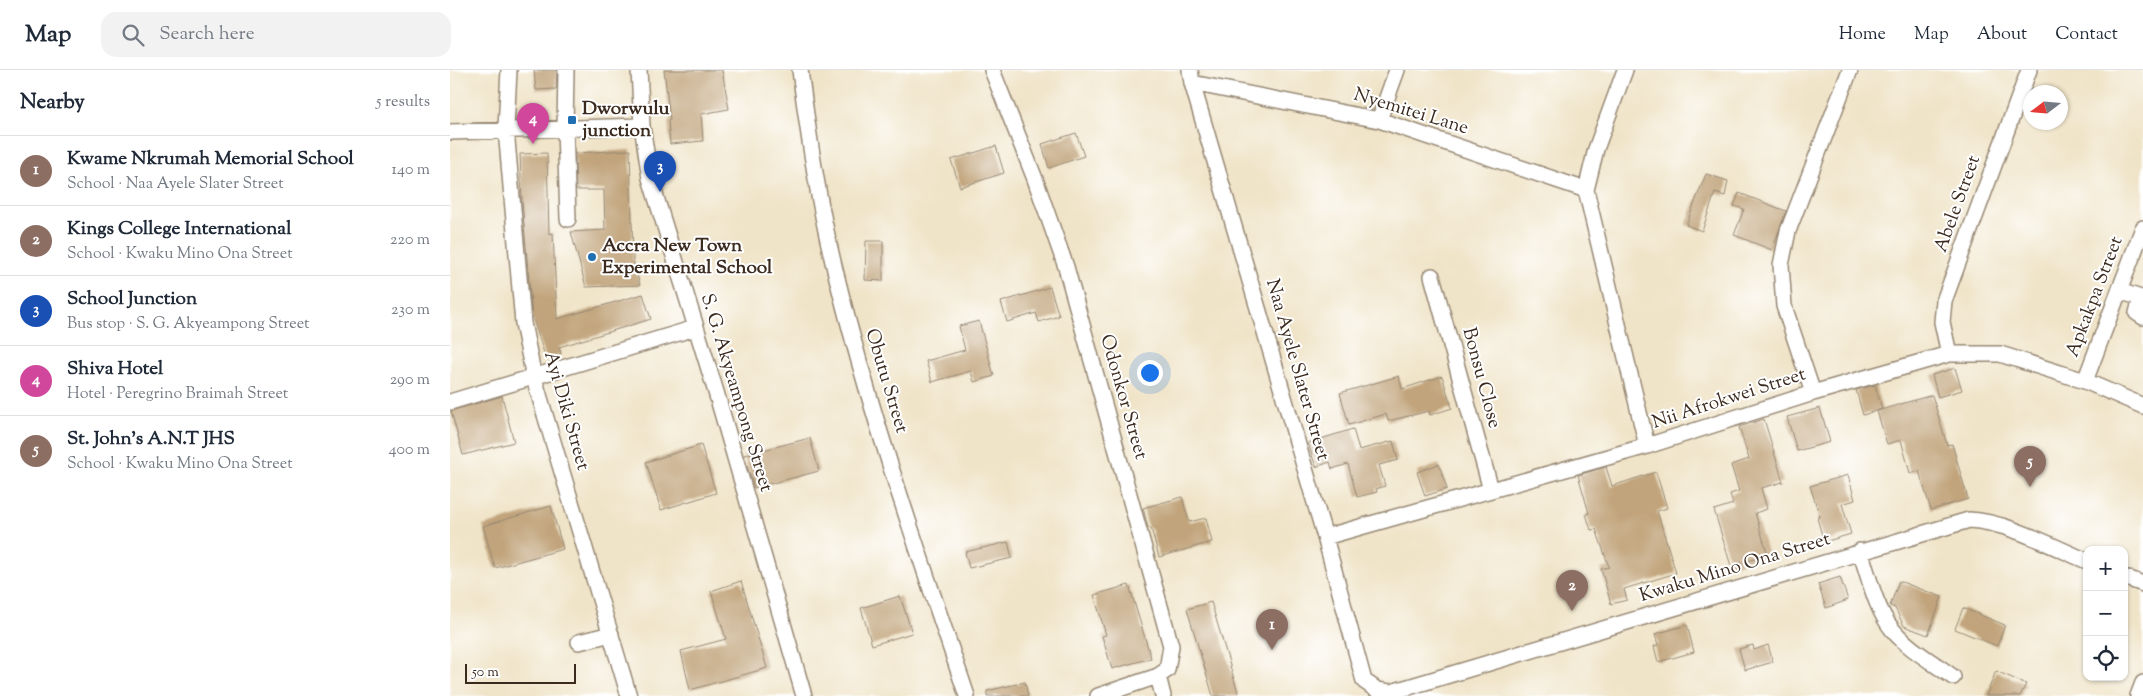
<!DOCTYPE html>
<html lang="en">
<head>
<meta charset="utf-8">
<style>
  :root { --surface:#fff; --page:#f2f2f3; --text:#1f2937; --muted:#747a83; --line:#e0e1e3; --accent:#1f6fb2 }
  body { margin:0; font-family:"Sorts Mill Goudy",serif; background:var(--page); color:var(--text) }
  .controls { position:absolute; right:15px; bottom:15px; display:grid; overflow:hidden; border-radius:10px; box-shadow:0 1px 4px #0004 }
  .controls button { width:45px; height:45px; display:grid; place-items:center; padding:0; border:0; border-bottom:1px solid var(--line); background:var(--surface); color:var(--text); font:25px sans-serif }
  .compass { position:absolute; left:1573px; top:15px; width:45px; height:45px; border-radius:50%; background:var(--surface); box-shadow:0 1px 4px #0004; rotate:254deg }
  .scale { position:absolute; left:15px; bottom:12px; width:111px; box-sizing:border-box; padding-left:5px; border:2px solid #3b2a1e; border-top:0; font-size:14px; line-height:18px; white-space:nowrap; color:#3b2a1e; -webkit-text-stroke:4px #fff; paint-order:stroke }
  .you { position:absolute; left:699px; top:302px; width:18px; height:18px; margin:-12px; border:4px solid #fff; border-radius:50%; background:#1a73e8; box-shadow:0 0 0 8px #1a73e833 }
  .badge { display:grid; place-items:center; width:32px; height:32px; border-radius:50%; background:var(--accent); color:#fff; font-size:16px; font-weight:700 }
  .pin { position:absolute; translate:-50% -41px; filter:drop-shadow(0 1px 2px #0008) }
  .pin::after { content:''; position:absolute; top:26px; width:18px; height:15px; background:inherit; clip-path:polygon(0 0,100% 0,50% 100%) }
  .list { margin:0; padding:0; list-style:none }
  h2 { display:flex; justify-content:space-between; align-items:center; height:65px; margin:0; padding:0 20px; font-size:21px }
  h2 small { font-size:16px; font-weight:400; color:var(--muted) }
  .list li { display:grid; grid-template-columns:32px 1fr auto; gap:15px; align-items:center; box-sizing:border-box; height:70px; padding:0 20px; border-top:1px solid var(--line) }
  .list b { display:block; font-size:19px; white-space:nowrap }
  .list p { margin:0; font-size:16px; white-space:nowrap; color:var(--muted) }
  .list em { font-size:16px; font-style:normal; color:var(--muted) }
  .icon { flex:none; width:28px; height:28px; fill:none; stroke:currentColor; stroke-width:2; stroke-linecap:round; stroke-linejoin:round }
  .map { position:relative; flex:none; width:1693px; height:626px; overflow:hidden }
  header { display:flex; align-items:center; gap:30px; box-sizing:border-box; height:70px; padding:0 25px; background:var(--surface); border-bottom:1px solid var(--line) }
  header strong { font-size:24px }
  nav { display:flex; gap:28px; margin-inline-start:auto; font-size:18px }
  .search { width:350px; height:45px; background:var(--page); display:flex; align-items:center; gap:12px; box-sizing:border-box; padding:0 18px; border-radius:15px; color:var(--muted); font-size:19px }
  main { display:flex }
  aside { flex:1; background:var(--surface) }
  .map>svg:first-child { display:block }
  .building { fill:#c1a47c }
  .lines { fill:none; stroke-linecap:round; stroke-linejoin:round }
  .minor-casing { stroke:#968773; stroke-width:18 }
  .minor { stroke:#fff; stroke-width:15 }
  .poi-dot { fill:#1f6fb2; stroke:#fff; stroke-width:2 }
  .labels { text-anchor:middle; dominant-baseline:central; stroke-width:4; stroke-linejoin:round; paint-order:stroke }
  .poi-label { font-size:19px; font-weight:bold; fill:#3b2a1e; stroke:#fff; text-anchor:start }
  .street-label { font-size:19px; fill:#3b2a1e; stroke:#fff }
</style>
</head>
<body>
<header>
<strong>Map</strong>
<div class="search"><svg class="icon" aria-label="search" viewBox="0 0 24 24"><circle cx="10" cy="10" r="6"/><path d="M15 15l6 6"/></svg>Search here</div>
<nav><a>Home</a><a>Map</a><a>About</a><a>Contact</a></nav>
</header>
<main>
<aside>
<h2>Nearby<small>5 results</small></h2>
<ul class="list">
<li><span class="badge" style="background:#8d6e63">1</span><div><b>Kwame Nkrumah Memorial School</b><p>School · Naa Ayele Slater Street</p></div><em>140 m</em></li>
<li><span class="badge" style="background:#8d6e63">2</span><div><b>Kings College International</b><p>School · Kwaku Mino Ona Street</p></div><em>220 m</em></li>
<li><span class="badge" style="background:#1a4fb4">3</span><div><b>School Junction</b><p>Bus stop · S. G. Akyeampong Street</p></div><em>230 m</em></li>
<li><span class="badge" style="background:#d1479c">4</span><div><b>Shiva Hotel</b><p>Hotel · Peregrino Braimah Street</p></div><em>290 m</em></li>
<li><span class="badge" style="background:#8d6e63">5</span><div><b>St. John's A.N.T JHS</b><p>School · Kwaku Mino Ona Street</p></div><em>400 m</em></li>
</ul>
</aside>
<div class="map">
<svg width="1693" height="626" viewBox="0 0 1693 626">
  <rect width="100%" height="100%" fill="#fff"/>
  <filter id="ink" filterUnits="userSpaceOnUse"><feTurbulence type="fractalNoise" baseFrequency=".02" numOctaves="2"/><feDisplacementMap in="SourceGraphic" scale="10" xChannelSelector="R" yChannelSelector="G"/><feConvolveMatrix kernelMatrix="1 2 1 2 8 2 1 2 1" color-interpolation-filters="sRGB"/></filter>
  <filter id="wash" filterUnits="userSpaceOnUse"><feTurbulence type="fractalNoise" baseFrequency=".0096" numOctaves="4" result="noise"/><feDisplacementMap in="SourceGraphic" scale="20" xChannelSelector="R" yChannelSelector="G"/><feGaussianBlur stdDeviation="1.12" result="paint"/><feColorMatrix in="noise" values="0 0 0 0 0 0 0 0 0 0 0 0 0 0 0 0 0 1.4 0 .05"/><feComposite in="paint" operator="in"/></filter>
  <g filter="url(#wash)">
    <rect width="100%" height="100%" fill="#f0e4c8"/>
    <g id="blocks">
      <path class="building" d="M84,0H107L106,19L86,20Z
        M214,0H272L279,39L251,44L253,71L220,74L218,51L220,50Z
        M626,63L634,86L599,98L592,74Z
        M546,76L554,103L510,117L501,90Z
        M180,80L183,190L190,215L136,217L121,162L155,160L154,120H126L125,83Z
        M97,83L99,164L103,163L107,249L193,224L201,249L109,277L111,284L96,289L82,246L72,131L70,84Z
        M1256,104L1278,111L1275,126L1265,123L1252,161L1236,155Z
        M1289,123L1336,141L1322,180L1284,165L1294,139L1284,136Z
        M416,171H433V211L415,210Z
        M600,217L609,246L589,252L586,243L557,252L551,232Z
        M529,251L544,306L524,312L521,301L482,312L476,291L515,280L509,256Z
        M1505,298L1512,320L1488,327L1482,305Z
        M949,306L952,319L992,306L1002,338L980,345L979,341L938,351L936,344L899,355L890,323Z
        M1425,315L1432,339L1413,345L1406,320Z
        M1482,325L1497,375L1502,374L1518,429L1481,440L1469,401L1460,403L1451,370L1437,374L1427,341Z
        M52,326L64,372L13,385L1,341Z
        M1370,338L1380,372L1347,381L1337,347Z
        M1314,349L1333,412L1311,418L1317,439L1305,443L1318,485L1281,496L1264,440L1283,434L1280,424L1289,421L1281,395L1299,389L1289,357Z
        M903,359L909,380L943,371L948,390L929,395L935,416L926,419L927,422L907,427L898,394L882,399L880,392L866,397L858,373Z
        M360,368L369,401L304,418L294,385Z
        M251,375L266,423L211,440L196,392Z
        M989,394L997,419L975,426L967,402Z
        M1156,397L1162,416L1206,402L1217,438L1207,441L1226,503L1174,519L1177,530L1161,534L1151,499L1159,497L1146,459L1141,460L1136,444L1139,443L1128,405Z
        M1398,405L1405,430L1392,434L1401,464L1374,472L1367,448L1370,447L1360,416Z
        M732,427L739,452L756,448L762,472L709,487L701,458H698L693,438Z
        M101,436L113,479L45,498L33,456Z
        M558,472L562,488L519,498L515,482Z
        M1390,507L1398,530L1376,538L1368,514Z
        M291,511L317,598L240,620L231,581L276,569L261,521Z
        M1449,511L1492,527L1478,565L1454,556L1445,538L1440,536Z
        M679,515L701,588L662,599L652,566L656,565L644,525Z
        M450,526L462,563L422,575L411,538Z
        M761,532L789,626H763L737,539Z
        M1513,538L1555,555L1547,576L1505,559Z
        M1237,555L1244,582L1208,592L1204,576L1208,575L1205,564Z
        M1303,575L1304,580L1318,575L1323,592L1295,600L1289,579Z
        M1546,601L1576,614L1570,626H1536Z
        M575,612L578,626H537V621Z"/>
    </g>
  </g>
  <g filter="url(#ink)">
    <use href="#blocks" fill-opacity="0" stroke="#968773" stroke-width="1"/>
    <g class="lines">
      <defs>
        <path id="minor" d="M59,0L56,59L73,253L84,308L179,626
          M116,0L115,58L118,149
          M189,0L192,56L200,108L266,322L354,626
          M350,0C359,69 369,137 386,204C421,347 470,487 517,626
          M542,0L585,109L616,197L721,576L717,600L708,606L648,626
          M740,0L742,13L875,467L914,611L927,620L946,623L945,621L1519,450C1558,452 1601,476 1637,491
          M1175,0L1146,79L1136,120L1197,376
          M742,13L929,50L1136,120
          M929,50L947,0
          M0,62L192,56
          M982,206L1041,420
          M1669,221L1691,228L1687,243L1693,247
          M1499,284L1492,252L1494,231L1579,0
          M1635,311L1693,158
          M1363,323L1334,236L1331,195L1338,161L1400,0
          M0,332L245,258
          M875,467L1197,376L1363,323L1499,284H1550L1635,311L1693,336
          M1410,481C1419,506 1425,538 1442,559C1458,579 1483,592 1503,607
          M1674,507L1693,514
          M129,572L161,564
          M708,606L713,626
          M1688,626L1693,613"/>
      </defs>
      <use href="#minor" class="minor-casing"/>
      <use href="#minor" class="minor"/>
    </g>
  </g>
  <g class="poi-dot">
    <rect x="117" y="45" width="10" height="10" rx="2.5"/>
    <circle cx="142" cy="187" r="5"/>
  </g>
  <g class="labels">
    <g class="poi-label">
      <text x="132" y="39">Dworwulu<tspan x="132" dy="22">junction</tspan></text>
      <text x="152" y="176">Accra New Town<tspan x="152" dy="22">Experimental School</tspan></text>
    </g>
    <g class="street-label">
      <text transform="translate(961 42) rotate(17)">Nyemitei Lane</text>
      <text transform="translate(1508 134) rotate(-70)">Abele Street</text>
      <text transform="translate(1645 227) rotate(-69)">Apkakpa Street</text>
      <text transform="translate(847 300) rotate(74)">Naa Ayele Slater Street</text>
      <text transform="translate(1031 308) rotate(75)">Bonsu Close</text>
      <text transform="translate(436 311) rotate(73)">Obutu Street</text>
      <text transform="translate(286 323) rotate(73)">S. G. Akyeampong Street</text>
      <text transform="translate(673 327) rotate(74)">Odonkor Street</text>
      <text transform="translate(1279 329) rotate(-18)">Nii Afrokwei Street</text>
      <text transform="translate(116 341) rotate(74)">Ayi Diki Street</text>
      <text transform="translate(1285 498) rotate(-17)">Kwaku Mino Ona Street</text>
    </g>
  </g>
</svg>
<div class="controls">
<button>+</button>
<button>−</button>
<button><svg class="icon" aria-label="locate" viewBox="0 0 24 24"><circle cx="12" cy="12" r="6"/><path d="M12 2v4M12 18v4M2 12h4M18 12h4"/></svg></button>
</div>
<svg class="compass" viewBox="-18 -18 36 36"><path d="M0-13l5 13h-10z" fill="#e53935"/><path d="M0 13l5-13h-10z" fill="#747a83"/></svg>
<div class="scale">50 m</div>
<div class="you"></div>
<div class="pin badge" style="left:822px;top:580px;background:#8d6e63">1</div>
<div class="pin badge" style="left:1122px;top:541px;background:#8d6e63">2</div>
<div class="pin badge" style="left:210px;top:122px;background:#1a4fb4">3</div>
<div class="pin badge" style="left:83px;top:74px;background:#d1479c">4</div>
<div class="pin badge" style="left:1580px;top:417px;background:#8d6e63">5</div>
</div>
</main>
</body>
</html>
